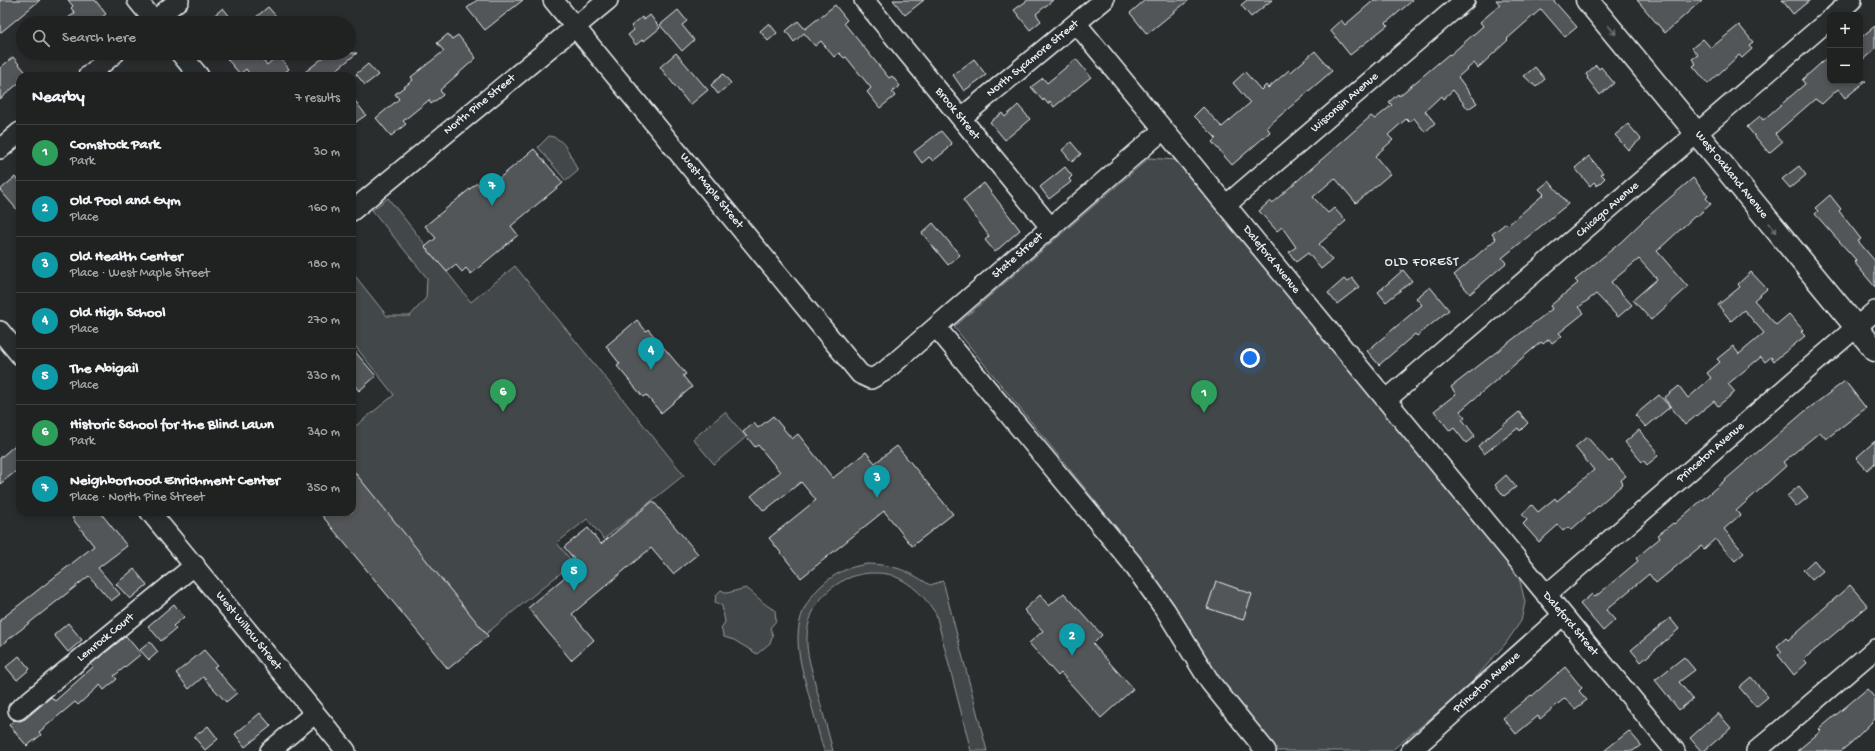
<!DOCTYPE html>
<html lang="en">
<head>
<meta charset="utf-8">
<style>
  :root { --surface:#202222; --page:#282a2a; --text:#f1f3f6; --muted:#a2a4a5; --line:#3d3f40; --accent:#ffd166 }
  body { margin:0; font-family:"Gochi Hand",sans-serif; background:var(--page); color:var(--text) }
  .controls { position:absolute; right:12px; top:12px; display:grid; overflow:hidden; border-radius:8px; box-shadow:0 2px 6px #0003 }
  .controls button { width:36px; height:36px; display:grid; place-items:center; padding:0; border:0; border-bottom:1px solid var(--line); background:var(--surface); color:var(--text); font:20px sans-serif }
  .you { position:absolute; left:1250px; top:358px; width:14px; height:14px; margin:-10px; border:3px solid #fff; border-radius:50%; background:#1a73e8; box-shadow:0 0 0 6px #1a73e833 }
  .badge { display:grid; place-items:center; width:26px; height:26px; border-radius:50%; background:var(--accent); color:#fff; font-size:13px; font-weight:700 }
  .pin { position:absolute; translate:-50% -33px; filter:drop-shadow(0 1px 2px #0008) }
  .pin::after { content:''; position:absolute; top:21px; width:14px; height:12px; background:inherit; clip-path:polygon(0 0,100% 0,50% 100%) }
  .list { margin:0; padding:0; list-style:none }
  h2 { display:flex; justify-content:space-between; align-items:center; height:52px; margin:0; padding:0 16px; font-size:17px }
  h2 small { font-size:13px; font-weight:400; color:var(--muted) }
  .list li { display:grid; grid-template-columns:26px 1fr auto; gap:12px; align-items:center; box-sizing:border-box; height:56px; padding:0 16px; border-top:1px solid var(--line) }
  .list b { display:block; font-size:15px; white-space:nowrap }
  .list p { margin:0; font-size:13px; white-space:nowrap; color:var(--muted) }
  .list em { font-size:13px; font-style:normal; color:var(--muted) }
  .icon { flex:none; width:22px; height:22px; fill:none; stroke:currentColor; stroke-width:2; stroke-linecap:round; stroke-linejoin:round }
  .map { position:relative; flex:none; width:1875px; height:751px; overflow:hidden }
  .search { position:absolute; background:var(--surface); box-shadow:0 2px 6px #0003; left:16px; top:16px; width:340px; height:44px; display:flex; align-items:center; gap:10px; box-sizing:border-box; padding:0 14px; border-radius:22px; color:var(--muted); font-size:15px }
  .panel { position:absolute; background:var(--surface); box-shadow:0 2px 6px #0003; left:16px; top:72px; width:340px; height:444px; border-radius:12px }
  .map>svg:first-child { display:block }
  .green { fill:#424648; stroke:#959ca0 }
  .building { fill:#535759; stroke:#e8f1f8 }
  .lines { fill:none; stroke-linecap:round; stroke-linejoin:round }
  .minor-casing { stroke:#e8f1f8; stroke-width:22 }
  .major-casing { stroke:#e8f1f8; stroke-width:25 }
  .minor { stroke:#2a2d2e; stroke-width:19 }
  .major { stroke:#2a2d2e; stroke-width:22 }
  .oneway { stroke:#6c7275 }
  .labels { text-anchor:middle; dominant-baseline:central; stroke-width:3.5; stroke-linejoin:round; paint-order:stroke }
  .street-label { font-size:12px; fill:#e8f1f8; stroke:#2a2d2e }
  .neighbourhood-label { font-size:13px; letter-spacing:1px; fill:#e8f1f8; stroke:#2a2d2e }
</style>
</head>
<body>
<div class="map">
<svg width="1875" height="751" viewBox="0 0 1875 751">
  <rect width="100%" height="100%" fill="#2a2d2e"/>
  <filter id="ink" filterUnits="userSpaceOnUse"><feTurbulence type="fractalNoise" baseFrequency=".025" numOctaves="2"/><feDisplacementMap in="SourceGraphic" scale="8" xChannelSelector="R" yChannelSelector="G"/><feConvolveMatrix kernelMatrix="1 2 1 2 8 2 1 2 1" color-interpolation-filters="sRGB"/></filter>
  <g filter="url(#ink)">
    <path class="green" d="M549,136C566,138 571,158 578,171L566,181L538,147Z
      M1149,158L1176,160L1519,577L1525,602L1521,621L1506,643L1466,689L1391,751H1276L1223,686L1122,534L954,327Z
      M388,198L471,302L515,266L684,475L604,539L587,519L557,543L573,563L482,637L352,477V429L394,395L352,342V272L387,316H410L426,298L427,278L372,210Z
      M725,412L746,437L714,464L693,439Z
      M867,564C896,565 906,570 930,585L943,581L987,751H971L936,614C925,597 913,584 894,576C887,573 878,573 870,573C836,575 807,604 807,638C806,654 812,669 815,683C821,706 827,728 833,751H824C818,731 813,711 808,692C797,652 788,618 821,586C835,573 848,567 867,564Z
      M746,588C757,595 763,605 775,610L776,621L770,628L773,636L770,643L757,654L734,640L724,637L721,628L725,622L722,606L715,602L716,595L721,590L727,593Z"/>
    <path class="building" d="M0,0H40L0,33Z
      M68,0H95L106,14L95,23H61L75,13L71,8L73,6Z
      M477,0H523L485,30L467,8Z
      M893,0H924L905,15Z
      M1028,0H1053L1036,14L1041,21L1030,30L1014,10Z
      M1145,0H1189L1147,34L1130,13Z
      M1247,0H1272L1251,17L1241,5Z
      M1374,0H1413L1386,23L1388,25L1350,55L1330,30L1341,20L1345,25Z
      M1496,0H1553L1577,27L1565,37L1541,9L1507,39L1508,40L1478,68L1474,63L1458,77L1477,103L1468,109L1453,90L1443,99L1441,96L1425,111L1435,123L1425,132L1414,118L1409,122L1406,119L1388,135L1393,140L1375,156L1390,174L1356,203L1335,178L1313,197L1328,213L1334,208L1346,221L1319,244L1332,260L1321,269L1308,253L1296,262L1289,252L1296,247L1282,227L1277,231L1259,211L1270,201L1272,203L1371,116L1375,119L1392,105L1389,102L1398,94L1399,96L1449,54L1450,55L1483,26L1480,22L1500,5Z
      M1637,0H1702L1665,33Z
      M1782,0H1810L1793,14Z
      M835,5L847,20L844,23L889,78L892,76L900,86L892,92L895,96L880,108L867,92L871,88L846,57L844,58L839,53L834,57L821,41L815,46L804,33L794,42L786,31L798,21L805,29Z
      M268,7L282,23H249Z
      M223,8L235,23H205Z
      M678,10L687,21L682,25L694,40L682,51L660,25Z
      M650,15L660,28L644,41L643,39L636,45L628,35L634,30L631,26L642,17L644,20Z
      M769,23L777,33L768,41L760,31Z
      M1739,25L1753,42L1749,45L1752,49L1742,58L1739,55L1708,84L1693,66L1696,64L1692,59L1698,55L1692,48L1703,39L1711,48Z
      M1875,26V49L1860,62V38Z
      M448,34L452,39L458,35L476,58L440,90L443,95L431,104L429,100L403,121L406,124L391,136L376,118L399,99L395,94L413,80L411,77L444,51L437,43Z
      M1315,51L1332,71L1267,127L1270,132L1232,165L1212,142L1216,138L1194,116L1203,107L1222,127L1250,103L1233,83L1245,72L1261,90L1266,85L1268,88L1289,70L1291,72Z
      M222,53H257L267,65L278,55L289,69L280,76H251L246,69L240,74Z
      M329,53H357L329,76H300Z
      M676,53L708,90L690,105L660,67Z
      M1830,55V81H1866L1845,98L1838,89L1822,104L1815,99L1775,134L1782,142L1769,153L1747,127L1760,116L1763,120L1805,84L1802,80Z
      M13,57L29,76H20V82L0,99V68Z
      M974,59L986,75L964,91L953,75Z
      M1076,59L1091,77L1054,107L1050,101L1048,104L1044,99L1043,101L1031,87L1043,78L1047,83Z
      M368,64L378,75L365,85L356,74Z
      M1596,65L1599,69L1601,67L1614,83L1600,95L1587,78L1588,77L1586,74Z
      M1535,67L1545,79L1536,87L1524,76Z
      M723,74L731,83L718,94L711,85Z
      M352,97L366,115L352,125Z
      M1018,105L1030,119L1005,140L990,122L1002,113L1005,117Z
      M1628,124L1641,139L1628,150L1615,135Z
      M941,131L952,144L947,148L948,149L933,161L929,157L922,163L914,152Z
      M1071,142L1081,154L1072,162L1062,150Z
      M534,149L563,183L511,226L518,235L471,274L466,268L462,272L456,265L447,272L425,247L436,238L425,226L477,183L479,186L492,175L497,180Z
      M1589,156L1603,173L1601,174L1605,178L1597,186L1594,182L1590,186L1575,168Z
      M1799,166L1806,175L1790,188L1782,179Z
      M1065,167L1072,176L1069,179L1071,182L1049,199L1040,187Z
      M15,177L20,183V213L0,190Z
      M1693,178L1708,196L1706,198L1711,204L1696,217L1695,216L1657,251L1688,287L1651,320L1633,300L1657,279L1639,259L1611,282L1632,305L1618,317L1596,294L1579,307L1584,313L1559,333L1562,336L1552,343L1549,339L1543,344L1541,342L1460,411L1465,417L1462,419L1475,436L1466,443L1454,428L1450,431L1434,411L1456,394L1451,387L1552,309L1550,306L1578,283L1575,280L1621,242L1645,219Z
      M1549,181L1568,204L1502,258L1506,263L1470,294L1454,275L1496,239L1492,234L1506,223L1508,225L1544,194L1539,189Z
      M984,183L1020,230L995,252L985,240L989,236L963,200Z
      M1830,195L1841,209L1839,211L1861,239L1858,241L1875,261V287L1854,262L1856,260L1815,214L1818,211L1815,208Z
      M933,223L960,255L948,265L922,233Z
      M1403,270L1412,281L1386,302L1378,292Z
      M1751,272L1767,289L1754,300L1776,325L1789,314L1803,330L1801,332L1805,336L1774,361L1771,357L1765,362L1761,357L1728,384L1735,392L1718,406L1714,401L1685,425L1664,398L1679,386L1688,398L1711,378L1707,373L1720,362L1717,359L1733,346L1739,354L1764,333L1744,310L1731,321L1718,305L1740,287L1738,284Z
      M1352,278L1359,287L1337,304L1328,293L1344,279L1347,282Z
      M1430,287L1449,310L1417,336L1415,334L1379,365L1367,351L1422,305L1416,298Z
      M637,320L646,331L648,329L686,374L683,376L692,387L661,413L646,395L643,397L617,366L620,364L606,346Z
      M352,348L376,376L359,391L352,382Z
      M1845,381L1866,408L1826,439L1820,432L1783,462L1786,466L1736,511L1740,515L1724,529L1744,553L1735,561L1715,539L1704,549L1701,546L1656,583L1649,574L1606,610L1615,620L1603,631L1580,604L1592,594L1595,597L1638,561L1636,558L1660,538L1658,535L1673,523L1674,524L1804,412Z
      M1659,395L1670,407L1646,427L1635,415Z
      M1519,412L1528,423L1520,431L1518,428L1484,454L1478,446Z
      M773,416L792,439L798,434L833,478L866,452L875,463L897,446L953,514L912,546L884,511L801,578L769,538L816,500L801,482L764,511L751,496L780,472L758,445L755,447L743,432L754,423L758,428Z
      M1639,430L1657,451L1655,453L1658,456L1647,465L1644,461L1642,462L1625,442Z
      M1587,437L1609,462L1612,460L1626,476L1621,480L1623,484L1571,530L1568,527L1563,531L1558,525L1539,542L1523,524L1527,520L1522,514L1532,505L1538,512L1555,498L1557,501L1594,470L1575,447Z
      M20,441V468L0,484V458Z
      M1875,441V463L1867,470L1856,458Z
      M352,469L488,636L448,669L319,512H352Z
      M1506,475L1516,487L1504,496L1495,485Z
      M1799,486L1808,497L1796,507L1787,496Z
      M653,501L698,554L673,574L651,548L572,614L594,640L571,660L528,608L579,565L564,547L588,528L601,544Z
      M80,512H100L127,546L98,568L120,594L111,601L89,576L0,646V620L94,546L72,518Z
      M1814,560L1823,571L1812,580L1803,570Z
      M134,569L147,585L130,599L116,584Z
      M1216,581L1252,594L1243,620L1207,608Z
      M1850,585L1868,606L1804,659L1807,663L1794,675L1778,655L1782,652L1777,646L1786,638L1788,640Z
      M1064,593L1102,635L1093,644L1133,689L1101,718L1061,673L1058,676L1029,643L1043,631L1024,610L1040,595L1049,606Z
      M174,604L184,617L173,626L176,629L161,641L148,626Z
      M1670,618L1679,629L1641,662L1631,650Z
      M68,623L82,640L68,652L54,635Z
      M126,636L141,654L114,676L117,679L104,690L100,685L78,705L75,702L39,732L41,735L27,746L9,725L14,720L20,721L25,719L51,697L55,701L93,667L91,664Z
      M150,642L158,652L149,660L140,650Z
      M204,650L217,665L214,667L237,693L226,702L203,677L189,689L176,673Z
      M19,656L30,669L17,680L6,667Z
      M1684,657L1695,670L1679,682L1693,699L1679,710L1655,680Z
      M1565,667L1582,688L1579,691L1587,700L1575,709L1565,698L1540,719L1538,716L1516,734L1503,718L1531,695L1532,696Z
      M1751,677L1768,697L1756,707L1739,687Z
      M1867,689L1875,698V719L1852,742L1841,751H1797L1821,731L1819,729Z
      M260,713L271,726L245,747L235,734Z
      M1718,713L1731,728L1704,751H1701L1690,738Z
      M208,726L218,739L205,750L194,737Z
      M1629,731L1641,745L1633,751H1604Z"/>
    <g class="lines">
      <defs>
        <path id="minor" d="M137,0L156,23
          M553,0L860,374L871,379L885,371L1163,130
          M864,0L1051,228
          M1835,15L1852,0
          M151,23L179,0
          M1076,23L1675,751
          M180,53L199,76
          M88,76L115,53
          M961,118L1104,0
          M0,149L20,132
          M1226,205L1465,0
          M352,211L608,0
          M936,327L1131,562L1166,611L1210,682L1266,751
          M0,331L20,355
          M1386,400L1830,19
          M150,512L346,751
          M1546,595L1875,311
          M18,710L195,565
          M270,751L314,714
          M1411,751L1563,615
          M1756,751L1875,649"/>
        <path id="major" d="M1587,0L1875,350"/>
      </defs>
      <use href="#minor" class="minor-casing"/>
      <use href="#major" class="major-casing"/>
      <use href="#minor" class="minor"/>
      <use href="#major" class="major"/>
    </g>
    <defs><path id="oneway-shaft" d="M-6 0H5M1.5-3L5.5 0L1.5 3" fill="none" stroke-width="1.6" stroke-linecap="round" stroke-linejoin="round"/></defs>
    <g class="oneway">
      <use href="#oneway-shaft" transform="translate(1612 30) rotate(49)"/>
      <use href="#oneway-shaft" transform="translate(1773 228) rotate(51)"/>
    </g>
  </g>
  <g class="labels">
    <g class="street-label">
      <text transform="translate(1033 59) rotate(-39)">North Sycamore Street</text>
      <text transform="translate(1345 103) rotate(-41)">Wisconsin Avenue</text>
      <text transform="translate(480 105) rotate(-39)">North Pine Street</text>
      <text transform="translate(957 114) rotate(51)">Brook Street</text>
      <text transform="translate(1731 175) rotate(51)">West Oakland Avenue</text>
      <text transform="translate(711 191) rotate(51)">West Maple Street</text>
      <text transform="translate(1608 210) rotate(-41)">Chicago Avenue</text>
      <text transform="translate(1018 256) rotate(-41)">State Street</text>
      <text transform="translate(1271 260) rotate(51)">Daleford Avenue</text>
      <text transform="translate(1711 453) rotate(-41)">Princeton Avenue</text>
      <text transform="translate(1570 624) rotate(50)">Daleford Street</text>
      <text transform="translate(248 631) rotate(51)">West Willow Street</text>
      <text transform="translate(106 638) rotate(-39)">Lemrock Court</text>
      <text transform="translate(1487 683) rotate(-42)">Princeton Avenue</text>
    </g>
    <g class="neighbourhood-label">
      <text x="1422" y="262">OLD FOREST</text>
    </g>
  </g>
</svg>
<div class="controls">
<button>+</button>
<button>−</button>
</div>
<div class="you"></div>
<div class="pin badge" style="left:1204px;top:413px;background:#2e9e5b">1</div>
<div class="pin badge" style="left:1072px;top:656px;background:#0f9aa8">2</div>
<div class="pin badge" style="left:877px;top:498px;background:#0f9aa8">3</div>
<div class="pin badge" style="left:651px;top:370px;background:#0f9aa8">4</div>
<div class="pin badge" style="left:574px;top:591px;background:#0f9aa8">5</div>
<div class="pin badge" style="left:503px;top:412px;background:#2e9e5b">6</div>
<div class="pin badge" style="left:492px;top:206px;background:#0f9aa8">7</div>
<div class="search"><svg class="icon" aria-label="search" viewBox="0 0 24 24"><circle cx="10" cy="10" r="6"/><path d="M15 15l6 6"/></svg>Search here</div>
<section class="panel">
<h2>Nearby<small>7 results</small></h2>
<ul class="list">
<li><span class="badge" style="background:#2e9e5b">1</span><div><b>Comstock Park</b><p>Park</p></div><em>30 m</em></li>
<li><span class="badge" style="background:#0f9aa8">2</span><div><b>Old Pool and Gym</b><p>Place</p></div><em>160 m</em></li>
<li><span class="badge" style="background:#0f9aa8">3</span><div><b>Old Health Center</b><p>Place · West Maple Street</p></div><em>180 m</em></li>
<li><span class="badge" style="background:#0f9aa8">4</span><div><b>Old High School</b><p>Place</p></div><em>270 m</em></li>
<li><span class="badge" style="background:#0f9aa8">5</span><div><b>The Abigail</b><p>Place</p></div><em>330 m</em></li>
<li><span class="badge" style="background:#2e9e5b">6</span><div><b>Historic School for the Blind Lawn</b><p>Park</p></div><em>340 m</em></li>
<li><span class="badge" style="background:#0f9aa8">7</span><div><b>Neighborhood Enrichment Center</b><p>Place · North Pine Street</p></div><em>350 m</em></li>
</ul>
</section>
</div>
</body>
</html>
